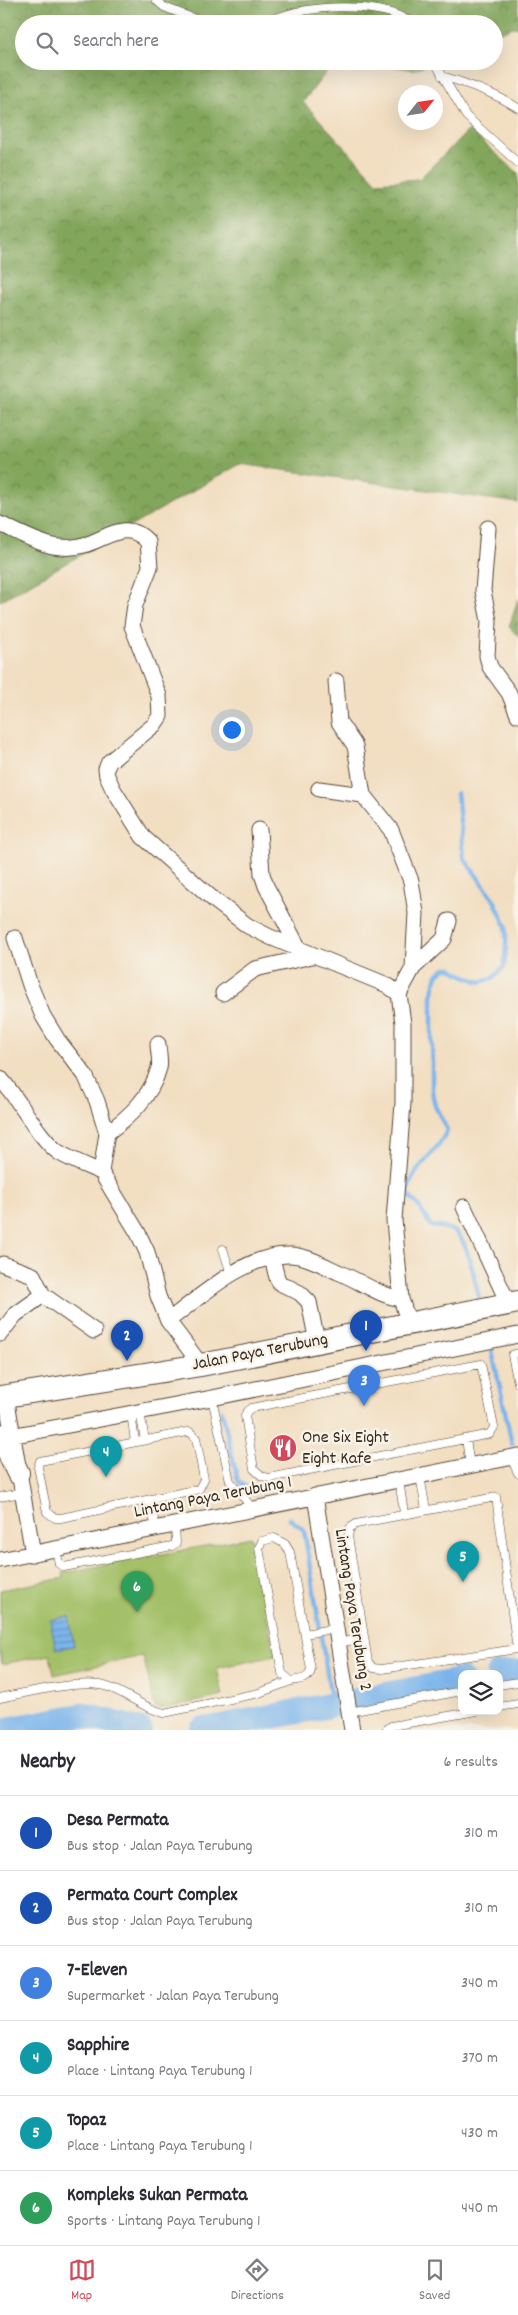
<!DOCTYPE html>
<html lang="en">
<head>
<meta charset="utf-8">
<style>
  :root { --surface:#fff; --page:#f7f7f7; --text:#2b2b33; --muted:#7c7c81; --line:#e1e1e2; --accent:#d1495b }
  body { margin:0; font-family:Dekko,sans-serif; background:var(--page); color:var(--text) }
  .controls { position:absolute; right:15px; bottom:15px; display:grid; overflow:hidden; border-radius:10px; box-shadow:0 5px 20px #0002 }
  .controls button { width:45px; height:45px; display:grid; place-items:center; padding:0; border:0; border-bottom:1px solid var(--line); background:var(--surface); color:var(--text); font:25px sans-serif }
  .compass { position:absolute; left:398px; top:85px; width:45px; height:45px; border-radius:50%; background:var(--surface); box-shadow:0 5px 20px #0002; rotate:60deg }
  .you { position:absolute; left:231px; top:729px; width:18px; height:18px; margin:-12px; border:4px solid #fff; border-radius:50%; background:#1a73e8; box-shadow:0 0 0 8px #1a73e833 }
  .badge { display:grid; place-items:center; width:32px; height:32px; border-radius:50%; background:var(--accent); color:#fff; font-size:16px; font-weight:700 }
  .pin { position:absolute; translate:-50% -41px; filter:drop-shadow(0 1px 2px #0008) }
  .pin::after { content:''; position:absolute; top:26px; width:18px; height:15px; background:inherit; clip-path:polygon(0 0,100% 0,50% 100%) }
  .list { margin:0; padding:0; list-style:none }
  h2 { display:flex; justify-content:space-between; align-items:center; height:65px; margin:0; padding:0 20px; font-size:21px }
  h2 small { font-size:16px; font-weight:400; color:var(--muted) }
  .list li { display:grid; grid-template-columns:32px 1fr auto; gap:15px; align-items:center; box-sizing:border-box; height:75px; padding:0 20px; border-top:1px solid var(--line) }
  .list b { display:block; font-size:19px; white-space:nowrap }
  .list p { margin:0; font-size:16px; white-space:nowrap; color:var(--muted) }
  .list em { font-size:16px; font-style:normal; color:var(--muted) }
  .icon { flex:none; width:28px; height:28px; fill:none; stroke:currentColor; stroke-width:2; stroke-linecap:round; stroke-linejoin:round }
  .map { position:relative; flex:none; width:518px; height:1730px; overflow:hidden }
  .search { position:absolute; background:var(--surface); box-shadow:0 5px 20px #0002; left:15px; right:15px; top:15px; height:55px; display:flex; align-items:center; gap:12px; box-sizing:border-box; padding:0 18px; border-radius:28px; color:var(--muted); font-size:19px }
  .sheet { height:515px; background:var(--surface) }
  nav { display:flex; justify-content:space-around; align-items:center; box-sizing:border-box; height:70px; border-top:1px solid var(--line); background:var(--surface); font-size:14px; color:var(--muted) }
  nav a { display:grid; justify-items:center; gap:2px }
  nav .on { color:var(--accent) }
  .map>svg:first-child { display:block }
  .forest { fill:url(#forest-crowns); stroke:#5e683d }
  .pitch { fill:#a3c068; stroke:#6f7543 }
  .water { fill:url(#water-rules); stroke:#5c7085 }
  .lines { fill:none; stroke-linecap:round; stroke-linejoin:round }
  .stream { stroke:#7cb5ec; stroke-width:4.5 }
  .river { stroke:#7cb5ec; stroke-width:25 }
  .lane-casing { stroke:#564536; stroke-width:9 }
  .street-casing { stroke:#564536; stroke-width:17 }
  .primary-casing { stroke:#564536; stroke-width:24 }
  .lane { stroke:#fff; stroke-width:8 }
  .street { stroke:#fff; stroke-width:15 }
  .primary { stroke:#fff; stroke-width:22 }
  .labels { text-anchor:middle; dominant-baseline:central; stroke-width:5; stroke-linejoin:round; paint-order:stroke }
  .street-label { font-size:18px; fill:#3b2a1e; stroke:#f7f3e8 }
  .poi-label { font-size:18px; fill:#3b2a1e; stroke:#f7f3e8; text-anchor:start }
</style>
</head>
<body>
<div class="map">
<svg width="518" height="1730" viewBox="0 0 518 1730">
  <defs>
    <pattern id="forest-crowns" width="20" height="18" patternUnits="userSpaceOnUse" patternTransform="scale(1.25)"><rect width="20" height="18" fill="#82a65c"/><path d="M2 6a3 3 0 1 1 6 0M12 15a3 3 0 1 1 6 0" fill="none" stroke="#6c874b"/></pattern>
    <pattern id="water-rules" width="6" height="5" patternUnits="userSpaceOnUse" patternTransform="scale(1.25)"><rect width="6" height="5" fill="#7cb5ec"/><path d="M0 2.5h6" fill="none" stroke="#6793bf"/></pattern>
  </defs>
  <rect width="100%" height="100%" fill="#f7f3e8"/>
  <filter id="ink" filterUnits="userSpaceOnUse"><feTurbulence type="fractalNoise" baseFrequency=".02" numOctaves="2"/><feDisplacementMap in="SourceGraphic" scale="10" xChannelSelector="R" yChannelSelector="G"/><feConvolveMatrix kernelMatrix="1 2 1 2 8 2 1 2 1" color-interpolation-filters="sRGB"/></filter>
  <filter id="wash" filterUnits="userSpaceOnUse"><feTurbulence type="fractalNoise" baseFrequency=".0096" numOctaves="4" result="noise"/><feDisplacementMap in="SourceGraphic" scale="20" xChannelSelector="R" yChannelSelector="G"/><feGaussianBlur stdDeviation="1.12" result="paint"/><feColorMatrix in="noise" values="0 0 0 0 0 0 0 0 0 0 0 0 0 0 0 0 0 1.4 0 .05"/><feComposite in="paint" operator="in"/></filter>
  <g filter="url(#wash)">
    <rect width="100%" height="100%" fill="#f2dec1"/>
    <path class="forest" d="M0,0H518V28L513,27L494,35V24H24V61H335L303,102L377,182L419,179L469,130L518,173V503L240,464L0,601Z
      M363,61H435L414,70Z
      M518,599V636L509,627Z"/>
    <path class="pitch" d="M251,1537L275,1656L217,1668L223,1696L161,1709L155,1707L143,1656L54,1675L50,1655L2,1664L0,1653V1590L64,1578L63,1573Z"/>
    <path class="water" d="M69,1616L74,1646L56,1649L50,1620Z"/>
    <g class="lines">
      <path class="stream" d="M457,793L464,858L494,900L506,926V946L504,967L493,978L480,982L458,973L451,968H445L437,975L432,996V1091L435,1106L447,1130C440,1152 408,1169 408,1195L418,1205L431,1226C438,1227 448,1227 454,1231C469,1241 474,1279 479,1297
        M492,1351L512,1444
        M222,1411L238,1481L254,1493
        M289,1518L304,1530L332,1704"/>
      <path class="river" d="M499,1674L518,1672
        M4,1730L84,1715L140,1730
        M202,1730L462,1680"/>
    </g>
  </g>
  <g filter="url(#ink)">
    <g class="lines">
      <defs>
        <path id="lane" d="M156,0L164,7L208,24
          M257,24C271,20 286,14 301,11C333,5 387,4 413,24
          M434,61L466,116L518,163
          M442,76C469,84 495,93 518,108
          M223,1249L231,1274
          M518,1353L512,1355L518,1383
          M481,1364L494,1427L490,1434L269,1478L262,1476L254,1469L245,1416L247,1411L251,1408Z
          M212,1398L230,1481L253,1509
          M140,1412L145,1440
          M131,1413L135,1442
          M187,1432H190L196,1438L204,1479L199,1489L61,1518H55L47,1512L38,1467L40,1461Z
          M466,1439L470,1466
          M511,1458L518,1473
          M420,1476L426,1510
          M399,1480L404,1513
          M0,1497L21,1493
          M496,1497L517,1649L382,1669L373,1668L368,1662L348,1536L350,1528L356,1524Z
          M150,1501L156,1528
          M274,1538L285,1544L290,1552L311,1670C309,1680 300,1679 291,1681L282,1673L259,1548L262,1541Z
          M56,1549L59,1564L64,1567L172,1546L176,1543L175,1525
          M305,1634L336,1628
          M338,1643L364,1638
          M499,1685L518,1682
          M0,1698C25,1693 85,1678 108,1687C128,1694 143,1708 164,1713L259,1693L291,1681
          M499,1707L518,1704
          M349,1712L462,1691
          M386,1730L391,1726L477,1711"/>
        <path id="street" d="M0,524C16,531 44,547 61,547C69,548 77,547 84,545C106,539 127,518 148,542L150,567L135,605L132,626L159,696L160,716L154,725L109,762L106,769L107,776L113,789L143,837L214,900L248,926L270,937L387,985L399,994L403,1023V1103L394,1220L401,1299L409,1324
          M488,528L483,591L489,621L487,656L490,667L509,693L518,715
          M336,681L339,722L355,746L363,795L391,830L411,881L416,913L413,968
          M319,789L363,795
          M259,830L262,874L266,886L298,947
          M15,938L30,985L43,1016L57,1039L85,1075L97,1101L107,1133L101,1172L138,1233L147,1252L158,1296L168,1321L201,1365
          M223,993L255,969L312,956
          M399,994L413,968L444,939L449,921
          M0,1078C18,1098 39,1138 58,1152C71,1160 87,1166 101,1172
          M107,1133C130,1116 151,1097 159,1068C161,1061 158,1051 158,1044
          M464,1207L509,1305
          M272,1258L277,1278L280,1283L300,1293L309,1302L317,1342
          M3,1264L33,1275L43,1295
          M168,1321C201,1296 247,1253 291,1255C307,1256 323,1265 338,1272C360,1281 378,1295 401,1299
          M0,1334L15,1315L43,1295L94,1331
          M6,1396L33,1554
          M0,1438L212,1398L518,1335
          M315,1496L352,1730
          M0,1560L518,1456"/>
        <path id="primary" d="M0,1397L201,1365L518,1302
          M0,1435L18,1473"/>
      </defs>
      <use href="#lane" class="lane-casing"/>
      <use href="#street" class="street-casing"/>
      <use href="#primary" class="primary-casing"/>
      <use href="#lane" class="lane"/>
      <use href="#street" class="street"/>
      <use href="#primary" class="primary"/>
    </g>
  </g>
  <defs>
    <symbol id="restaurant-disc" viewBox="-11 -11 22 22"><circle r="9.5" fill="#d1495b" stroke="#f7f3e8"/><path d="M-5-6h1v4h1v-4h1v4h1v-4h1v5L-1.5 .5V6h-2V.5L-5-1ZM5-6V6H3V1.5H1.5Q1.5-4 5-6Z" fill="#fff"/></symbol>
  </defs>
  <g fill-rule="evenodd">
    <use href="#restaurant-disc" x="267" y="1432" width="32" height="32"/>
  </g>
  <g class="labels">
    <g class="street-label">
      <text transform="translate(260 1353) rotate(-11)">Jalan Paya Terubung</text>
      <text transform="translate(213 1498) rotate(-11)">Lintang Paya Terubung 1</text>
      <text transform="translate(352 1610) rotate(81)">Lintang Paya Terubung 2</text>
    </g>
    <g class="poi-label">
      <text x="302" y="1438">One Six Eight<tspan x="302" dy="21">Eight Kafe</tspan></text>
    </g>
  </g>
</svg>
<div class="controls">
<button><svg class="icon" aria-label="layers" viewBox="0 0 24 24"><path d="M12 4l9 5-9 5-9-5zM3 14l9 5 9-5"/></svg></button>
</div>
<svg class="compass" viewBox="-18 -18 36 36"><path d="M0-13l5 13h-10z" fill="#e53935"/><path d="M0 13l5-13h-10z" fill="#7c7c81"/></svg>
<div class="you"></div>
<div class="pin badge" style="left:366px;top:1351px;background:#1a4fb4">1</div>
<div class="pin badge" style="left:127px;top:1361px;background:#1a4fb4">2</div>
<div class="pin badge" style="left:364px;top:1406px;background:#3f7fe0">3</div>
<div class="pin badge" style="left:106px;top:1477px;background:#0f9aa8">4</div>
<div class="pin badge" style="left:463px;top:1582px;background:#0f9aa8">5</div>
<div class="pin badge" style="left:137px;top:1612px;background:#2e9e5b">6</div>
<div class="search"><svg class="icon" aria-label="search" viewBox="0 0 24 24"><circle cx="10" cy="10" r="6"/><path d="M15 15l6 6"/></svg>Search here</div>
</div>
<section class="sheet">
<h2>Nearby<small>6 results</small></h2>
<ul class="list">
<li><span class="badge" style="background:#1a4fb4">1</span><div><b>Desa Permata</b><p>Bus stop · Jalan Paya Terubung</p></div><em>310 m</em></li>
<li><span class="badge" style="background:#1a4fb4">2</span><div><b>Permata Court Complex</b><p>Bus stop · Jalan Paya Terubung</p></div><em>310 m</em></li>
<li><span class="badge" style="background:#3f7fe0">3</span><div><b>7-Eleven</b><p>Supermarket · Jalan Paya Terubung</p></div><em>340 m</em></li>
<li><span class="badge" style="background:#0f9aa8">4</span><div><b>Sapphire</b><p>Place · Lintang Paya Terubung 1</p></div><em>370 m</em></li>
<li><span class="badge" style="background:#0f9aa8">5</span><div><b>Topaz</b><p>Place · Lintang Paya Terubung 1</p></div><em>430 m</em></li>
<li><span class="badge" style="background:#2e9e5b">6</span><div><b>Kompleks Sukan Permata</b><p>Sports · Lintang Paya Terubung 1</p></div><em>440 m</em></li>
</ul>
</section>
<nav>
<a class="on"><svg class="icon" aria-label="map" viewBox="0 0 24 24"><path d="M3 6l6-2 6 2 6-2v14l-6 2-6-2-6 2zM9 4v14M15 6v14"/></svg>Map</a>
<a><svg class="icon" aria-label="directions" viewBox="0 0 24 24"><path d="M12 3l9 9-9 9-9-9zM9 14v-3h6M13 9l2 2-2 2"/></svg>Directions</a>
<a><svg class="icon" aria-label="saved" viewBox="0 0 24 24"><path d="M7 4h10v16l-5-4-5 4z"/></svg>Saved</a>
</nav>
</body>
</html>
